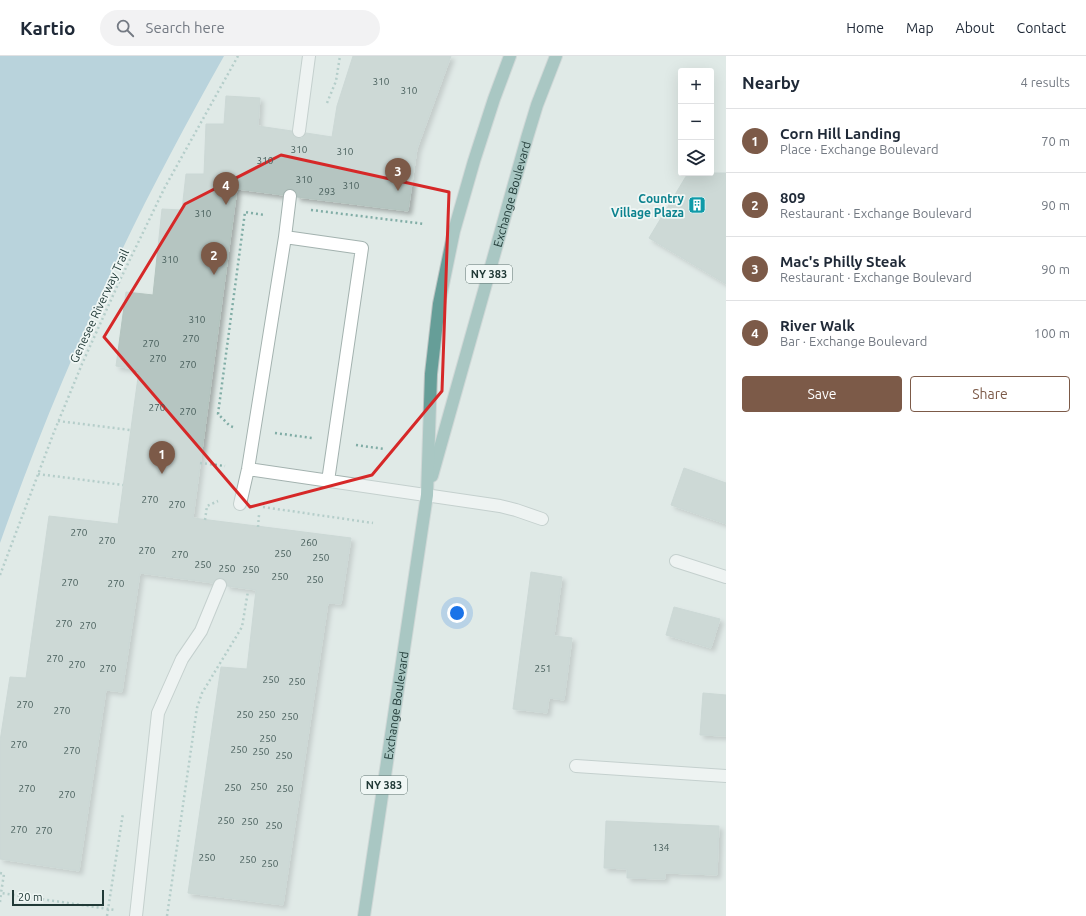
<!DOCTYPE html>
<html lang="en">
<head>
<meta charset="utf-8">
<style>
  :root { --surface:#fff; --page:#f2f2f3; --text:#1f2937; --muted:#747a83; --line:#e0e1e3; --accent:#7c5a48 }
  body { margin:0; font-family:Ubuntu,sans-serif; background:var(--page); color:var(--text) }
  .controls { position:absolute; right:12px; top:12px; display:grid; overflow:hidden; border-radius:4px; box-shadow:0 4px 16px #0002 }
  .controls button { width:36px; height:36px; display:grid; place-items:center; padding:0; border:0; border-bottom:1px solid var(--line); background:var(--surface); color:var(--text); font:20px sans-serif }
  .scale { position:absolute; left:12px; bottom:10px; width:92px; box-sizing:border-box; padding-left:4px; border:2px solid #213a37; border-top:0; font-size:11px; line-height:14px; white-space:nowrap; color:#213a37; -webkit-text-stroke:3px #f0f7f5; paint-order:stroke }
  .you { position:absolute; left:457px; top:557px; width:14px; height:14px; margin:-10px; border:3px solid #fff; border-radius:50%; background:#1a73e8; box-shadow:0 0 0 6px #1a73e833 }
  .badge { display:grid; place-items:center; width:26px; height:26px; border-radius:50%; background:var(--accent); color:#fff; font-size:13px; font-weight:700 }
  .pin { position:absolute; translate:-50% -33px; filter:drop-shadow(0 1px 2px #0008) }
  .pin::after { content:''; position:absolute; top:21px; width:14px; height:12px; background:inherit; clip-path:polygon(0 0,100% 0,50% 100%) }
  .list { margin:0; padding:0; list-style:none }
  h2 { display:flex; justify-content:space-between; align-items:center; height:52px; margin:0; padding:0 16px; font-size:17px }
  h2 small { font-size:13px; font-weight:400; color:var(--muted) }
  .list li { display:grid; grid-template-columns:26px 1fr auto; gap:12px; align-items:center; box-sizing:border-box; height:64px; padding:0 16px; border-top:1px solid var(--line) }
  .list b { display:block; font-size:15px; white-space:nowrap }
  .list p { margin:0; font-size:13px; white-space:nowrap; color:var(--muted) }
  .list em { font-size:13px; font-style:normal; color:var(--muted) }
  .actions { display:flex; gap:8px; padding:12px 16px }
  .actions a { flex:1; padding:9px 0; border:1px solid var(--accent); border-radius:4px; text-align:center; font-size:14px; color:var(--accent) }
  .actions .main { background:var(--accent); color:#fff }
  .icon { flex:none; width:22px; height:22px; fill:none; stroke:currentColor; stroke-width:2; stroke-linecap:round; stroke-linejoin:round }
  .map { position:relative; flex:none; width:726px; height:860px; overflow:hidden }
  header { display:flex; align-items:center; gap:24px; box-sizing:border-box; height:56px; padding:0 20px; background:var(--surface); border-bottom:1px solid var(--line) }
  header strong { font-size:19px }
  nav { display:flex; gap:22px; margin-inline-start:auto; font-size:14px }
  .search { width:280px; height:36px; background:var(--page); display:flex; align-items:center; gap:10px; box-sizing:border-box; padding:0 14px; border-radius:22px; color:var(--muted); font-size:15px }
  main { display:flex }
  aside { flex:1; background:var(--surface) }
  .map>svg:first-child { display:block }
  .water { fill:#89b9ce }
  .building { fill:#b5c5c1; stroke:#b3c4bf; filter:url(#shadow) }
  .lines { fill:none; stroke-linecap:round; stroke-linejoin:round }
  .service-casing { stroke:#a3b2af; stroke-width:14 }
  .primary-casing { stroke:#bcc4c3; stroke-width:14 }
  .path { stroke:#81ada6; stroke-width:2.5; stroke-dasharray:2 3; stroke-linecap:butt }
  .service { stroke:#fff; stroke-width:12 }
  .primary { stroke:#669e98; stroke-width:12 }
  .marked { fill:none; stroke:#d62828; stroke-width:3; stroke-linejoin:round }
  .labels { text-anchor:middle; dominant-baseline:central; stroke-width:3.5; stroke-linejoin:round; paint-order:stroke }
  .number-label { font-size:10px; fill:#465d5a }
  .shield { fill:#f0f7f5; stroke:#5f7370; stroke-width:1 }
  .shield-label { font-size:11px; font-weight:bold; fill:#213a37 }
  .street-label { font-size:12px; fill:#213a37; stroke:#f0f7f5 }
  .culture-label { font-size:12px; font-weight:bold; fill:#0d838f; stroke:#f0f7f5; text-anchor:end }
</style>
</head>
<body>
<header>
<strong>Kartio</strong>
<div class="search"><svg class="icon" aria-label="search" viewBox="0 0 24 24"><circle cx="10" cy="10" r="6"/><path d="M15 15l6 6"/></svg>Search here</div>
<nav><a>Home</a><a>Map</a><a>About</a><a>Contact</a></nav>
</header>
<main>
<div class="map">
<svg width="726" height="860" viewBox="0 0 726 860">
  <defs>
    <filter id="shadow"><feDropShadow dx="3.5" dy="3.5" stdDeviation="2" flood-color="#0004"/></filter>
  </defs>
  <rect width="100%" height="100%" fill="#e0eae7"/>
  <path class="water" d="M0,0H224C188,64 153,129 121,196C75,290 35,388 0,487Z"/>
  <path class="building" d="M353,0H451L417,93L408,155L297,141V137L291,133H287L283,139L237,133L193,462L351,482L341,548L328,547L283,849L188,837L221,611L247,613L256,534L227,530L226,525L222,522L216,523L213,527L140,517L122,636L106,634L79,815L0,803V685L10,621L26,622L49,460L118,468L139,314L116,310L126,236L153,239L162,153L182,154L186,118H204L206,68H224L226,40L260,42L258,70L292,75L294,81L298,82H302L306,77L332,81L337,50Z
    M688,117H726V228L649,182Z
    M684,412L726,427V468L671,449Z
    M531,516L562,521L554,580L572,582L564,644L549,642L547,657L513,653Z
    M674,551L720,563L711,592L666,579Z
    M703,637L726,639V680L700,679Z
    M606,765L719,770L717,819L665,817V823L627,822V813L604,812Z"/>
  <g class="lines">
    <defs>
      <path id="service" d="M299,75L309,0
        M285,181L290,140
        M248,413L500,450L516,454L542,463
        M240,448L248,413L285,181L362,192L328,425
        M676,505L726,521
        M576,710L726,720
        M136,860L158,657L182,603L201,575L220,529"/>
      <g id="primary">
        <path id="s1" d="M432,420L527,82L537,49L556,0"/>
        <path id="s2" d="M364,860L427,439L431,318L439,248L454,175L474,105L494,43L510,0"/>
      </g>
    </defs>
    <use href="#service" class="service-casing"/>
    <use href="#primary" class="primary-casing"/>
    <path class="path" d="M327,47L336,25L340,0
      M311,154L425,168
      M58,365L130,374
      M233,371L230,370L218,358L245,156L265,159
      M275,377L312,382
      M356,389L384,393
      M200,407L225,410
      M38,418L123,429
      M263,451L373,467
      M205,464L207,450L218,445
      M258,471L259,459
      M0,519L54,376L82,308L120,224L165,131L238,0
      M0,817L4,818L1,837L115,854
      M0,846L1,837
      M107,860L123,757
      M167,860L197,652L202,637L242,571L248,535"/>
    <use href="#service" class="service"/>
    <use href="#primary" class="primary"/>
  </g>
  <path d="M0 0H726V860H0ZM281,99L449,136L442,335L372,419L250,451L104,281L185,148Z" fill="#e0eae7" fill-opacity=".55" fill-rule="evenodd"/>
  <path class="marked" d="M281,99L449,136L442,335L372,419L250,451L104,281L185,148Z"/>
  <defs>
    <symbol id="building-square" viewBox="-11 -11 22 22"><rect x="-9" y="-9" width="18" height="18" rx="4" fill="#0f9aa8" stroke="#f0f7f5"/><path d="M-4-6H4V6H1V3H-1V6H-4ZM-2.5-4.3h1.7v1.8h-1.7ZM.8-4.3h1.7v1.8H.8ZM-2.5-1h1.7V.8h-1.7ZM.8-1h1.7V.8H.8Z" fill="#fff"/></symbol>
  </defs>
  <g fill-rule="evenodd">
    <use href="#building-square" x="687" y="139" width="20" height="20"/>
  </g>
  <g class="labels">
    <g class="number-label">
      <text x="381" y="25">310</text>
      <text x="409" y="34">310</text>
      <text x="299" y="93">310</text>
      <text x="345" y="95">310</text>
      <text x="265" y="104">310</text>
      <text x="304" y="123">310</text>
      <text x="351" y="129">310</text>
      <text x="327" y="135">293</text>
      <text x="203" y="157">310</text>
      <text x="170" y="203">310</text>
      <text x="197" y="263">310</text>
      <text x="191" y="282">270</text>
      <text x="151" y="287">270</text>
      <text x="158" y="302">270</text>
      <text x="188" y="308">270</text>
      <text x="157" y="351">270</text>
      <text x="188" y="355">270</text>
      <text x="150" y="443">270</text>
      <text x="177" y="448">270</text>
      <text x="79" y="476">270</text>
      <text x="107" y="484">270</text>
      <text x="309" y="486">260</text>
      <text x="147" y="494">270</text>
      <text x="283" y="497">250</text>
      <text x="180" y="498">270</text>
      <text x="321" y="501">250</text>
      <text x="203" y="508">250</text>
      <text x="227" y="512">250</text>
      <text x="251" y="513">250</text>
      <text x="280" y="520">250</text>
      <text x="315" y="523">250</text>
      <text x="70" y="526">270</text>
      <text x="116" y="527">270</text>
      <text x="64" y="567">270</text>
      <text x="88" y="569">270</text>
      <text x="55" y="602">270</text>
      <text x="77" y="608">270</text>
      <text x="108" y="612">270</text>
      <text x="543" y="612">251</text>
      <text x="271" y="623">250</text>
      <text x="297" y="625">250</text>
      <text x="25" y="648">270</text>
      <text x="62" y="654">270</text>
      <text x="245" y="658">250</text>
      <text x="267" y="658">250</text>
      <text x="290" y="660">250</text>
      <text x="268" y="682">250</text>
      <text x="19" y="688">270</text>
      <text x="239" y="693">250</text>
      <text x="72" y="694">270</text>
      <text x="261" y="695">250</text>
      <text x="284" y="699">250</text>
      <text x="259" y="730">250</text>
      <text x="233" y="731">250</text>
      <text x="27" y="732">270</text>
      <text x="285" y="732">250</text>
      <text x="67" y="738">270</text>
      <text x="226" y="764">250</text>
      <text x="250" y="765">250</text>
      <text x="274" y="769">250</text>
      <text x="19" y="773">270</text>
      <text x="44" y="774">270</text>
      <text x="661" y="791">134</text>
      <text x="207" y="801">250</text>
      <text x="248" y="803">250</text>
      <text x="270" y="807">250</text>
    </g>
    <g class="shield">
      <rect x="466" y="209" width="46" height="18" rx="3"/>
      <rect x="361" y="720" width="46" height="18" rx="3"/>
    </g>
    <g class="shield-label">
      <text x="489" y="218">NY 383</text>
      <text x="384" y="729">NY 383</text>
    </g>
    <g class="street-label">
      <text stroke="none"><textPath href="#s1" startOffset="293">Exchange Boulevard</textPath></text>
      <text transform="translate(99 250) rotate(-65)">Genesee Riverway Trail</text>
      <text stroke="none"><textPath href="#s2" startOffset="213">Exchange Boulevard</textPath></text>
    </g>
    <g class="culture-label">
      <text x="684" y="142">Country<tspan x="684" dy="14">Village Plaza</tspan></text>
    </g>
  </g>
</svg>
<div class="controls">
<button>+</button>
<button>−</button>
<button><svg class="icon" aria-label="layers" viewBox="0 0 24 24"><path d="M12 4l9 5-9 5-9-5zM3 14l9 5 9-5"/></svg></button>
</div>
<div class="scale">20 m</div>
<div class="you"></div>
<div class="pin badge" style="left:162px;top:418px">1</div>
<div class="pin badge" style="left:214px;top:219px">2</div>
<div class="pin badge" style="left:398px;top:135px">3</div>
<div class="pin badge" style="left:226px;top:149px">4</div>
</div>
<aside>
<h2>Nearby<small>4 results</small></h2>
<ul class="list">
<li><span class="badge">1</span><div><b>Corn Hill Landing</b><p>Place · Exchange Boulevard</p></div><em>70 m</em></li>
<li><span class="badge">2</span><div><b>809</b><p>Restaurant · Exchange Boulevard</p></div><em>90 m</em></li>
<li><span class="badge">3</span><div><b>Mac's Philly Steak</b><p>Restaurant · Exchange Boulevard</p></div><em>90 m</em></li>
<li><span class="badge">4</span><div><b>River Walk</b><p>Bar · Exchange Boulevard</p></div><em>100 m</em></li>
</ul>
<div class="actions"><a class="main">Save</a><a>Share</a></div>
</aside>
</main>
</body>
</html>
